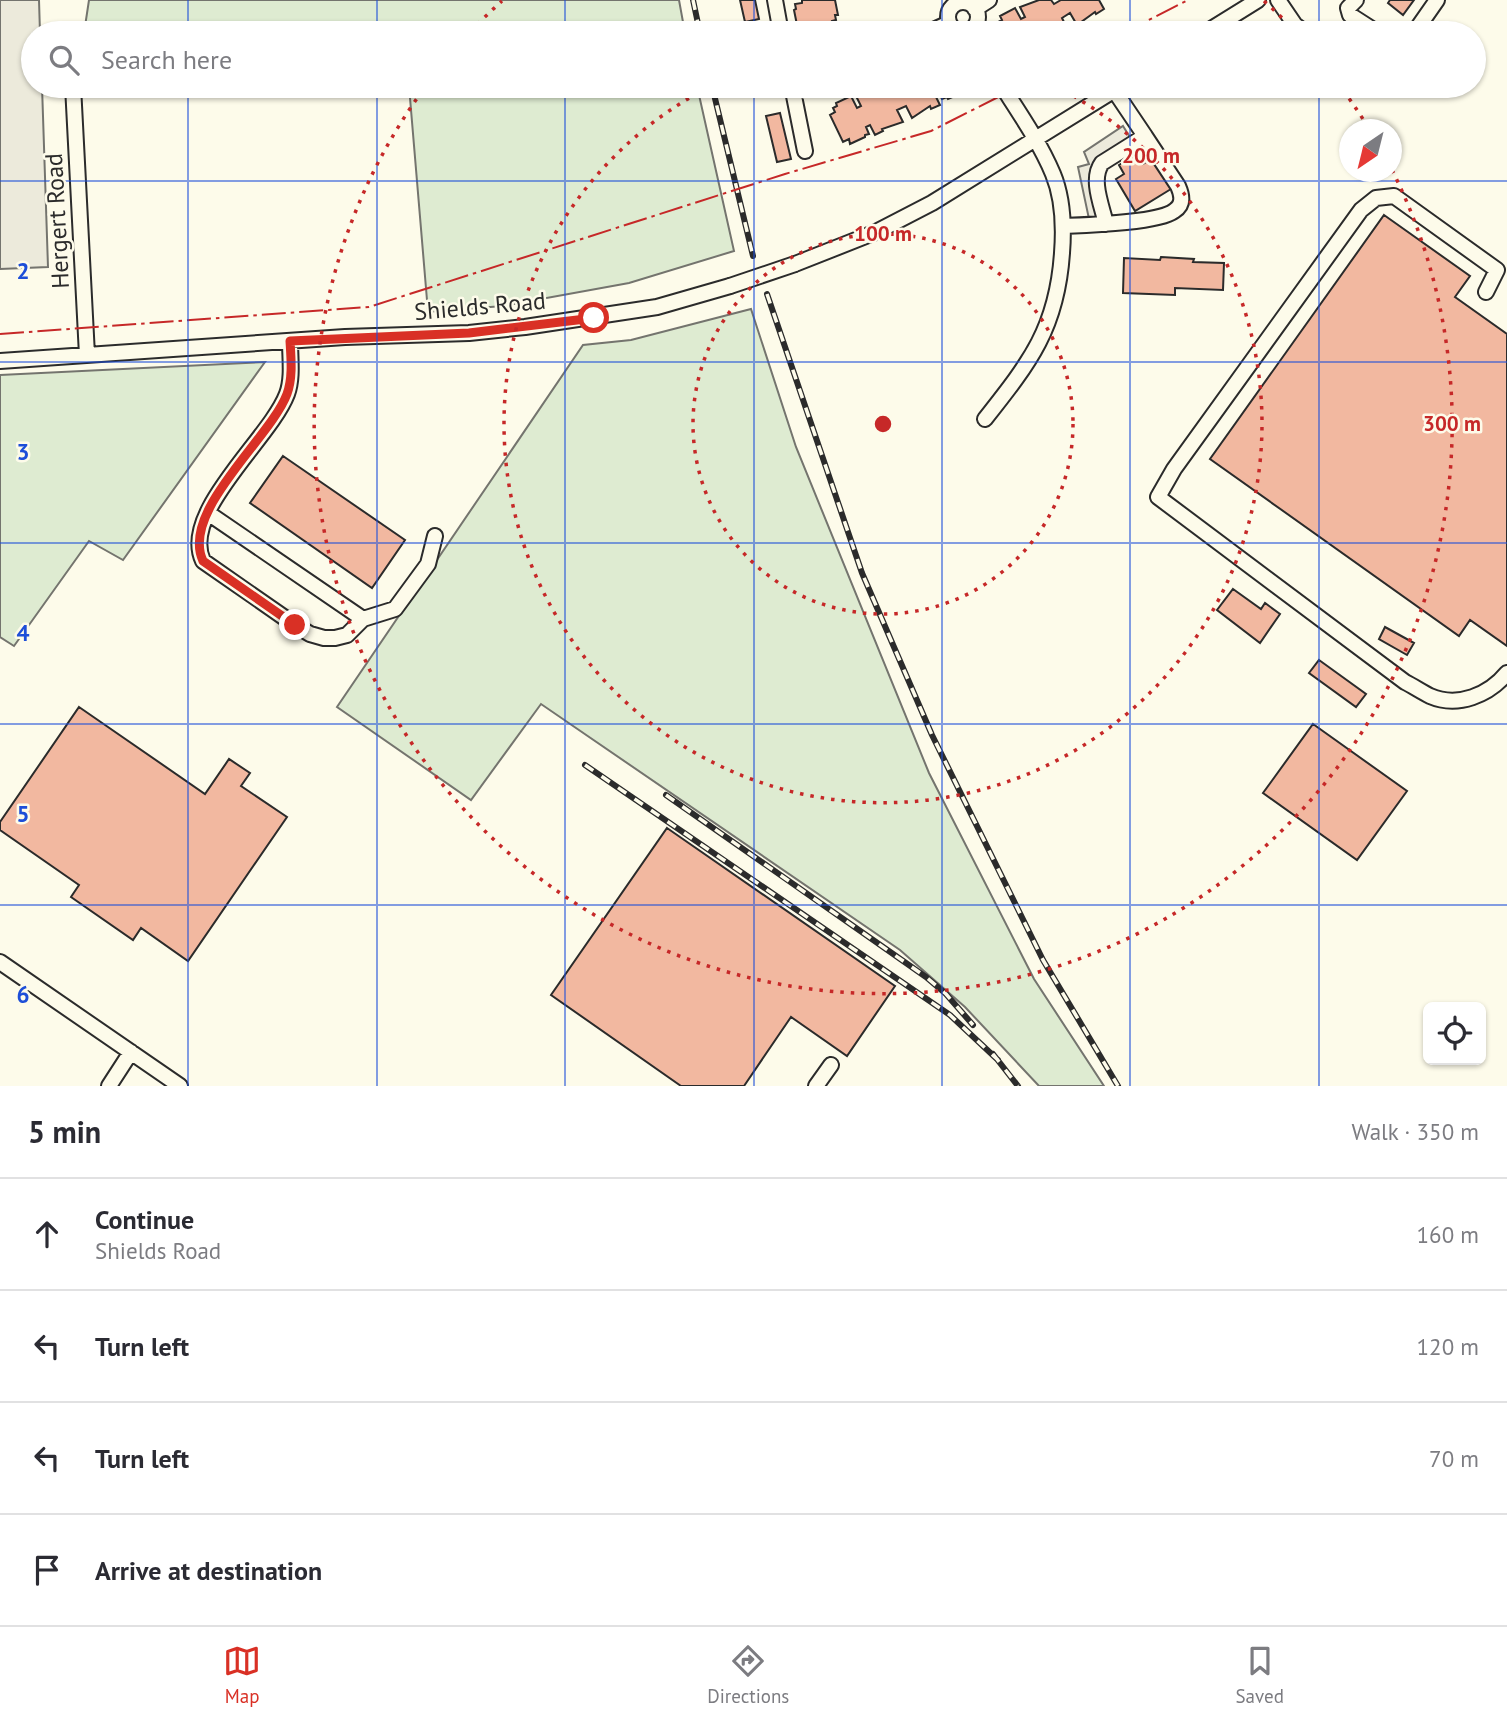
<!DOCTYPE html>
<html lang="en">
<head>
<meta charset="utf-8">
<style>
  :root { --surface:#fff; --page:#f2f2f3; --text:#2b2b33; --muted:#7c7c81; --line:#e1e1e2; --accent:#d93025 }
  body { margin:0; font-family:"PT Sans",sans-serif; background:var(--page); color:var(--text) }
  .controls { position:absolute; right:21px; bottom:21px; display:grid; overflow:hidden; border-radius:10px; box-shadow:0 2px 5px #0004 }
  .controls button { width:63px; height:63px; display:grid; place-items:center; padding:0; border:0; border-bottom:2px solid var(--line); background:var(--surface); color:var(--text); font:35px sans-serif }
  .compass { position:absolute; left:1339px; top:119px; width:63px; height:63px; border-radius:50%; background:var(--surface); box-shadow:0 2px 5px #0004; rotate:215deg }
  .stop { position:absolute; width:21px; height:21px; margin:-16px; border:5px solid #d93025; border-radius:50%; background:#fff }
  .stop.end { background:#d93025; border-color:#fff; box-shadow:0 2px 7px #0008 }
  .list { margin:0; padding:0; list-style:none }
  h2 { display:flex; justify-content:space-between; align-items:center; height:91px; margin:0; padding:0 28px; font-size:30px }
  h2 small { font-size:23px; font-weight:400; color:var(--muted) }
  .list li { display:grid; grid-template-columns:46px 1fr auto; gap:21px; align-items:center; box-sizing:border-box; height:112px; padding:0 28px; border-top:2px solid var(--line) }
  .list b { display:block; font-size:26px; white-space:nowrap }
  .list p { margin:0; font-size:23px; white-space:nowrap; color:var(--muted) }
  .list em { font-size:23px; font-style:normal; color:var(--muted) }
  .icon { flex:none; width:38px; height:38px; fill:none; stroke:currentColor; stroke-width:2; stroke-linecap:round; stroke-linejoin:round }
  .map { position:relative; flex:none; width:1507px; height:1086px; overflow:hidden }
  .search { position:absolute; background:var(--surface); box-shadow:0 2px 5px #0004; left:21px; right:21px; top:21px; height:77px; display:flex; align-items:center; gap:18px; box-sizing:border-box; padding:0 24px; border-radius:38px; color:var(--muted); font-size:26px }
  .sheet { height:539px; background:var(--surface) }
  nav { display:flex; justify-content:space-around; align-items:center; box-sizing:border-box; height:98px; border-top:2px solid var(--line); background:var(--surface); font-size:19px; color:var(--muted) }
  nav a { display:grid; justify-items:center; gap:4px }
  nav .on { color:var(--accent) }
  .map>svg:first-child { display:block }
  .green { fill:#deebd1; stroke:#74746e; stroke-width:2 }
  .parking { fill:#eceadb; stroke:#74746e; stroke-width:2 }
  .building { fill:#f2b8a0; stroke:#2b2b2b; stroke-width:2 }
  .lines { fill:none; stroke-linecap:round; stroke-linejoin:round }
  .minor-casing { stroke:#2b2b2b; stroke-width:18 }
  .minor { stroke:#fdfbea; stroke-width:14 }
  .rail-casing { stroke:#2b2b2b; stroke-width:6 }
  .rail { stroke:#fdfbea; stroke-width:3.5; stroke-dasharray:10; stroke-linecap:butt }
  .minor-bridge-casing { stroke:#2b2b2b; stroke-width:18; stroke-linecap:butt }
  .minor-bridge { stroke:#fdfbea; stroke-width:14 }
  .power { stroke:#c62828; stroke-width:2; stroke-dasharray:24 5 3.5 5; stroke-linecap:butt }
  .route { stroke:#d93025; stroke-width:9 }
  .grid { fill:none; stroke:#1d4ed8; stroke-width:2; stroke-opacity:0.55 }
  .ring { fill:none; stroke:#c62828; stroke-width:3.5; stroke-dasharray:3.5 7 }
  .labels { text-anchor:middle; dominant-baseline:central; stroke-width:5; stroke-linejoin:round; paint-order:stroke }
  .street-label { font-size:24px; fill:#2b2b2b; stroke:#fdfbea }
  .grid-label { font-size:23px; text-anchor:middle; font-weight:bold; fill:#1d4ed8; stroke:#fdfbea; stroke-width:5; stroke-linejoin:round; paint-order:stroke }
  .centre { fill:#c62828; stroke:#fdfbea; stroke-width:3.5 }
  .ring-label { font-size:21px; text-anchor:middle; font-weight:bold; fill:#c62828; stroke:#fdfbea; stroke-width:5; stroke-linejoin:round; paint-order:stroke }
</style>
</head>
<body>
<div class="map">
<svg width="1507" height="1086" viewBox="0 0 1507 1086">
  <rect width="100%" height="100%" fill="#fdfbea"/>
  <path class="green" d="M89,0H679L685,33H84Z
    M409,86H697L734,251L629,283L503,306L428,312Z
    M751,309L796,447L929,773L1034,979L1104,1086H1039L965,1007L900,950L541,704L471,800L337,707L583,345L631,340Z
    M265,362L123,560L89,541L14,646L0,637V375Z"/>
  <path class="parking" d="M0,0H39L40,33H33V86H42L48,267L0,269Z
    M1123,126L1131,139L1094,164L1103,217L1089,219L1078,167L1089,164L1084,152Z"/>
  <path class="building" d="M740,0H755L759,19L745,22Z
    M802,0H835L838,15H835L836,20L832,21L833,26L803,32L802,24L797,25L794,10L796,9L795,4L802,3Z
    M1039,0H1051L1054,4L1061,0H1099L1104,9L1096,14L1095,12L1077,25L1070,13L1062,18L1068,30L1062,33H998L995,29L1001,26L998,22L1002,20L1000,16L1015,8L1021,19L1025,17L1020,7Z
    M1390,0H1414L1403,15L1388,3Z
    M886,86L890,96L899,91L897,86H967L960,89L962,93L948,99L947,97L942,99L939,93L935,95L940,105L931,109L930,106L912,118L906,106L897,110L903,122L882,129L883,131L875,135L870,125L866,127L869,134L865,135V137L850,144L849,139L843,142L830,115L835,112L833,108L837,106L836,103L851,96L857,108L861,106L856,96L877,89L878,86Z
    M780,113L791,159L777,162L766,116Z
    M1137,154L1143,164L1153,158L1171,189L1135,211L1116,179L1124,174L1119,165Z
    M1384,215L1470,276L1455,297L1507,334V646L1470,620L1459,636L1210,459Z
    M1161,257L1194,259L1193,262L1224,263L1223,290L1175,288V295L1123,293L1124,258L1160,260Z
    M283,456L405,540L372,588L250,503Z
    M1233,589L1261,609L1265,603L1280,614L1260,643L1217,610Z
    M1385,627L1414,643L1407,655L1379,639Z
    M1319,660L1366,694L1356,707L1309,673Z
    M79,707L205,794L229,759L250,773L241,786L287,817L188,961L141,928L133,940L71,897L79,885L0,830V822Z
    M1313,724L1407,791L1357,860L1263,793Z
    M667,828L895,986L847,1056L791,1017L744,1086H681L551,995Z"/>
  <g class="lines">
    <defs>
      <path id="minor" d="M775,0L781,33
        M1278,0L1295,25L1306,33
        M1356,0L1348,8L1350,15L1378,33
        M948 17a15 15 0 1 1 30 0a15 15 0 1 1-30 0Z
        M975,9L989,0
        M927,33L949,23
        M1205,33L1258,0
        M1414,33L1437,0
        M73,86L87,355
        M792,86L805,151
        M793,93L810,86
        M1106,224C1102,206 1090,179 1102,163L1145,136L1114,90
        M1063,226C1086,225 1158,223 1174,211C1184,205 1182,195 1178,186L1145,136
        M795,264L876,232L932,203L1121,86
        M1486,292L1497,270L1394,196L1376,198L1361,210L1174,469L1158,497L1405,682C1413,686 1422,692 1430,696C1458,708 1489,695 1507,673
        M290,341C290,358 293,378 287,394C270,439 180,512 203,561L295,625L310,634L324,638H335L347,635L363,619L395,609L428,564L435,536
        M0,361L345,337L469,333L525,327L657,307L730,286
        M985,419C1030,362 1057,328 1062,253C1064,227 1063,198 1053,174C1040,143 1020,114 1002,86
        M208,513L363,619
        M0,962L180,1086
        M109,1086L131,1052
        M816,1086L831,1065"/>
    </defs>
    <use href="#minor" class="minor-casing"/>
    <use href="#minor" class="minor"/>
    <defs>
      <path id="rail" d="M693,0L700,33
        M712,86L753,256
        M767,294L862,573L932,735L1043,960L1118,1086
        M585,765L950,1015L998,1060
        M666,795L926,977L946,994L973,1025
        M993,1054L1018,1086"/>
    </defs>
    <use href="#rail" class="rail-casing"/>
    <use href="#rail" class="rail"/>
    <defs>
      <path id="minor-bridge" d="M730,286L795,264"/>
    </defs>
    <use href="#minor-bridge" class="minor-bridge-casing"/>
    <use href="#minor-bridge" class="minor-bridge"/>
    <path class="power" d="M1123,33L1188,0
      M0,334L369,307L785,174L931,131L1020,86"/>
  </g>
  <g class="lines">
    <path class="route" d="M295,625L203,561C180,511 270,439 287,394C293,378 291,358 290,341L469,333L594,318"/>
  </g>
  <path class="grid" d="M188,0V33M377,0V33M565,0V33M754,0V33M942,0V33M1130,0V33M1319,0V33M188,86V1086M377,86V1086M565,86V1086M754,86V1086M942,86V1086M1130,86V1086M1319,86V1086M0,181H1507M0,362H1507M0,543H1507M0,724H1507M0,905H1507"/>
  <g class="ring">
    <circle cx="883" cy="424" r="190"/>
    <path d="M1055 86A379 379 0 1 1 711 86"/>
    <path d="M470 32A569 569 0 0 1 502 1M1264 1A569 569 0 0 1 1296 32M1343 90A569 569 0 0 1 1368 127M1392 170A569 569 0 1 1 423 90"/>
  </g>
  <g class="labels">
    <g class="street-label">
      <text transform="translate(57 221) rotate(-93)">Hergert Road</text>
      <text transform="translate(480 306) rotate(-5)">Shields Road</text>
    </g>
  </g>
  <g class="grid-label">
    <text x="23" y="279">2</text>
    <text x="23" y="460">3</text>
    <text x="23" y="641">4</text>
    <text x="23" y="822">5</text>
    <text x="23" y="1003">6</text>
  </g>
  <circle cx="883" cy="424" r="10" class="centre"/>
  <g class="ring-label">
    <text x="1151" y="163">200 m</text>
    <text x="883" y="241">100 m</text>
    <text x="1452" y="431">300 m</text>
  </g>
</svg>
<div class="controls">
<button><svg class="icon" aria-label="locate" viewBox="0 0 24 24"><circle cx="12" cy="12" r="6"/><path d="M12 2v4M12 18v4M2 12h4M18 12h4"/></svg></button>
</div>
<svg class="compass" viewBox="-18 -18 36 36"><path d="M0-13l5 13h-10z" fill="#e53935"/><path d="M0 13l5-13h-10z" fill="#7c7c81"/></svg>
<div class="stop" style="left:594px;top:318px"></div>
<div class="stop end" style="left:295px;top:625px"></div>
<div class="search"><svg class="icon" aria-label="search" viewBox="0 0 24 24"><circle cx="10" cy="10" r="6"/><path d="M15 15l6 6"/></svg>Search here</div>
</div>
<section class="sheet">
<h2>5 min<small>Walk · 350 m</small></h2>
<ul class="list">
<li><svg class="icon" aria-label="ahead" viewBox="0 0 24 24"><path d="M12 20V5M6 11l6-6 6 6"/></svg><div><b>Continue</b><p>Shields Road</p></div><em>160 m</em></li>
<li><svg class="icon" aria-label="left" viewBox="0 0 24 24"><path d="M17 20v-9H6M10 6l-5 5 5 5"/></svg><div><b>Turn left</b></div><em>120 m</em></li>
<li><svg class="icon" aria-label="left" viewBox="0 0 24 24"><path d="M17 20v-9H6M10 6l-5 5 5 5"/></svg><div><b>Turn left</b></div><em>70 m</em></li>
<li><svg class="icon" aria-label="arrive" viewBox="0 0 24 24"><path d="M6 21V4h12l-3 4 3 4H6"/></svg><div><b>Arrive at destination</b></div></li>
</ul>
</section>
<nav>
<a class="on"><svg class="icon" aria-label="map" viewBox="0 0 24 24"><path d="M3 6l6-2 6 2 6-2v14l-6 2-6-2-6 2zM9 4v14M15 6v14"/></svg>Map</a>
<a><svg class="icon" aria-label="directions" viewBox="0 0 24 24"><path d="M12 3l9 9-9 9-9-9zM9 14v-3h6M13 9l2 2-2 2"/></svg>Directions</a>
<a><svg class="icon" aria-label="saved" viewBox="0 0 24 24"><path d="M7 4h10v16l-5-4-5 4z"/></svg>Saved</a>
</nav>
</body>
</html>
